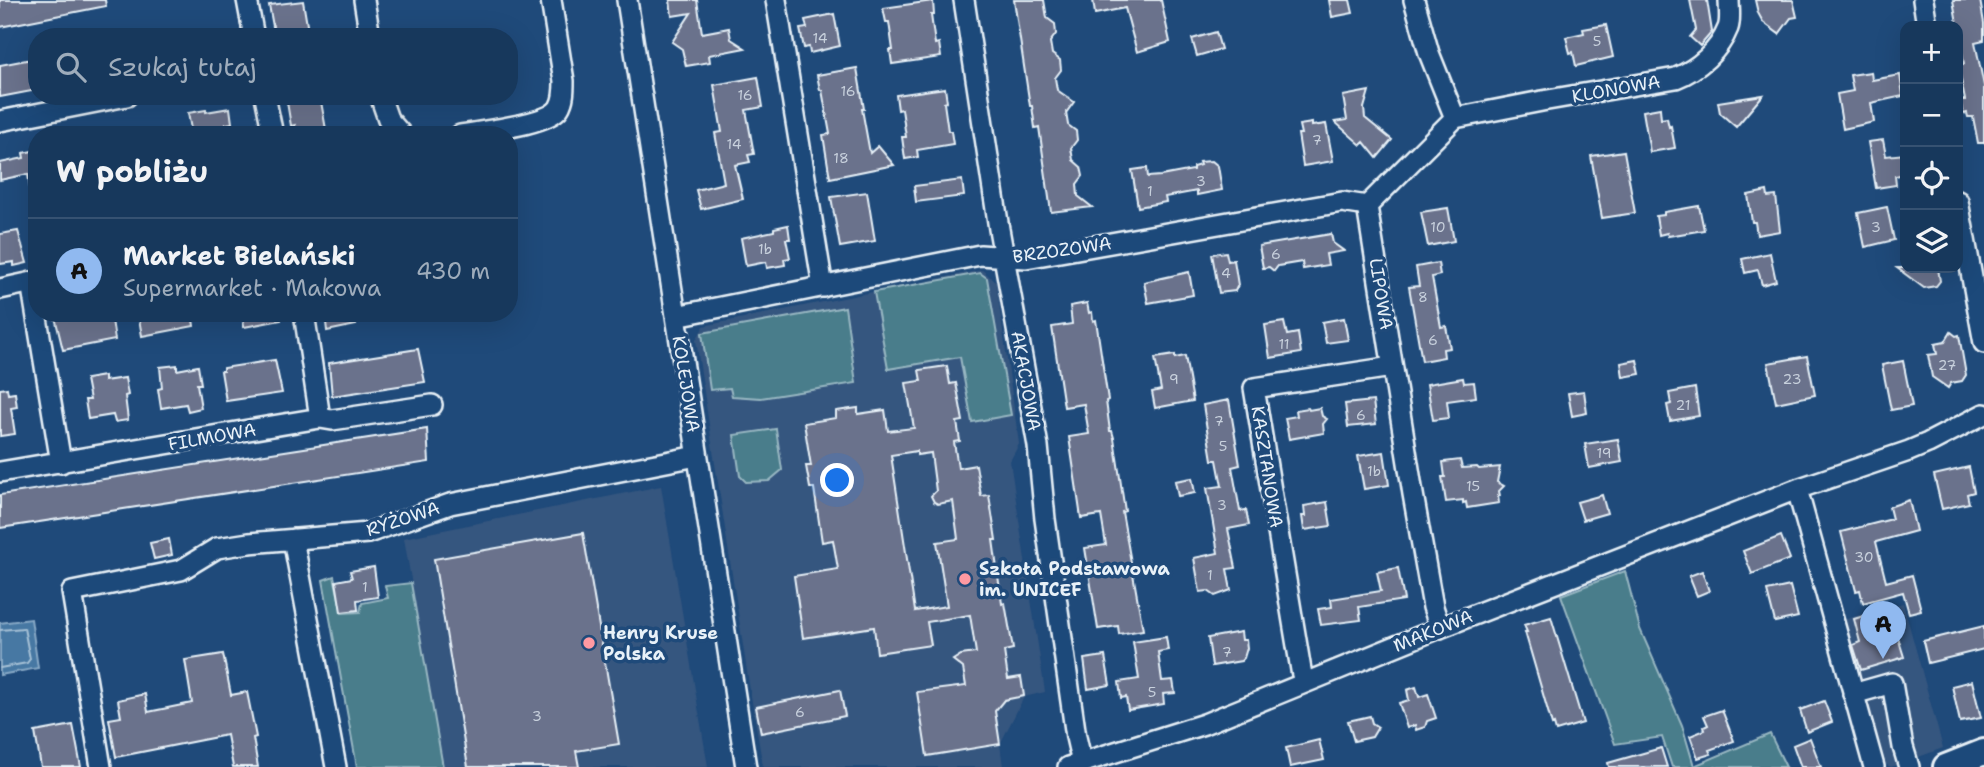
<!DOCTYPE html>
<html lang="pl">
<head>
<meta charset="utf-8">
<style>
  :root { --surface:#17385c; --page:#203f62; --text:#f1f3f6; --muted:#9eacbb; --line:#365272; --accent:#90b9f0 }
  body { margin:0; font-family:"Shantell Sans",sans-serif; background:var(--page); color:var(--text) }
  .controls { position:absolute; right:21px; top:21px; display:grid; overflow:hidden; border-radius:14px; box-shadow:0 7px 28px #0002 }
  .controls button { width:63px; height:63px; display:grid; place-items:center; padding:0; border:0; border-bottom:2px solid var(--line); background:var(--surface); color:var(--text); font:35px sans-serif }
  .you { position:absolute; left:838px; top:481px; width:24px; height:24px; margin:-18px; border:5px solid #fff; border-radius:50%; background:#1a73e8; box-shadow:0 0 0 10px #1a73e833 }
  .badge { display:grid; place-items:center; width:46px; height:46px; border-radius:50%; background:var(--accent); color:#111; font-size:23px; font-weight:700 }
  .pin { position:absolute; translate:-50% -58px; filter:drop-shadow(0 2px 4px #0008) }
  .pin::after { content:''; position:absolute; top:37px; width:24px; height:21px; background:inherit; clip-path:polygon(0 0,100% 0,50% 100%) }
  .list { margin:0; padding:0; list-style:none }
  h2 { display:flex; justify-content:space-between; align-items:center; height:91px; margin:0; padding:0 28px; font-size:30px }
  h2 small { font-size:23px; font-weight:400; color:var(--muted) }
  .list li { display:grid; grid-template-columns:46px 1fr auto; gap:21px; align-items:center; box-sizing:border-box; height:105px; padding:0 28px; border-top:2px solid var(--line) }
  .list b { display:block; font-size:26px; white-space:nowrap }
  .list p { margin:0; font-size:23px; white-space:nowrap; color:var(--muted) }
  .list em { font-size:23px; font-style:normal; color:var(--muted) }
  .icon { flex:none; width:38px; height:38px; fill:none; stroke:currentColor; stroke-width:2; stroke-linecap:round; stroke-linejoin:round }
  .map { position:relative; flex:none; width:1984px; height:767px; overflow:hidden }
  .search { position:absolute; background:var(--surface); box-shadow:0 7px 28px #0002; left:28px; top:28px; width:490px; height:77px; display:flex; align-items:center; gap:18px; box-sizing:border-box; padding:0 24px; border-radius:28px; color:var(--muted); font-size:26px }
  .panel { position:absolute; background:var(--surface); box-shadow:0 7px 28px #0002; left:28px; top:126px; width:490px; height:196px; border-radius:28px }
  .map>svg:first-child { display:block }
  .built { fill:#36567f }
  .green { fill:#497d8b; stroke:#98b7c2; stroke-width:2 }
  .water { fill:#4678a3; stroke:#87a8c5; stroke-width:2 }
  .lines { fill:none; stroke-linecap:round; stroke-linejoin:round }
  .shore { stroke:#a7c1d6; stroke-width:2 }
  .building { fill:#6a728c; stroke:#e8f1f8; stroke-width:2; fill-rule:evenodd }
  .minor-casing { stroke:#e8f1f8; stroke-width:24 }
  .major-casing { stroke:#e8f1f8; stroke-width:30 }
  .minor { stroke:#1f4a7a; stroke-width:19 }
  .major { stroke:#1f4a7a; stroke-width:24 }
  .poi-dot { fill:#ff9aa2; stroke:#1f4a7a; stroke-width:2.5 }
  .labels { text-anchor:middle; dominant-baseline:central; stroke-width:7; stroke-linejoin:round; paint-order:stroke }
  .number-label { font-size:14px; fill:#c8d1dd }
  .street-label { font-size:18px; fill:#e8f1f8; stroke:#1f4a7a }
  .poi-label { font-size:18px; font-weight:bold; fill:#e8f1f8; stroke:#1f4a7a; text-anchor:start }
</style>
</head>
<body>
<div class="map">
<svg width="1984" height="767" viewBox="0 0 1984 767">
  <rect width="100%" height="100%" fill="#1f4a7a"/>
  <filter id="ink" filterUnits="userSpaceOnUse"><feTurbulence type="fractalNoise" baseFrequency=".0143" numOctaves="2"/><feDisplacementMap in="SourceGraphic" scale="14" xChannelSelector="R" yChannelSelector="G"/><feConvolveMatrix kernelMatrix="1 2 1 2 8 2 1 2 1" color-interpolation-filters="sRGB"/></filter>
  <g filter="url(#ink)">
    <path class="built" d="M982,270L996,282L1019,444L1010,461L1045,692L1024,697L1000,744L1003,767H763L749,684L696,340L704,326Z
      M661,486L708,767H443L404,538Z
      M1903,603L1943,748L1891,767L1883,763L1843,620Z"/>
    <path class="green" d="M980,273L987,278L1011,415L972,422L960,357L888,369L874,292Z
      M845,307L856,383L761,398L732,396L730,388L710,390L702,333Z
      M776,429L782,470L769,481L746,482L740,476L734,435Z
      M1625,571L1640,629L1682,725L1694,766L1770,734L1786,767H1672L1662,737L1615,744L1561,595Z
      M334,576L342,613L360,612L362,603L388,598L385,586L411,583L443,767H357L323,580Z"/>
    <path class="water" d="M31,619L38,668L0,675V623Z"/>
    <g class="lines">
      <path class="shore" d="M0,630L24,628L30,659L27,663L0,668"/>
    </g>
    <path class="building" d="M0,0H105L106,6L0,27Z
      M670,0H697L702,33L729,28L731,39L745,48L709,55L710,62L686,66L682,49L672,42L691,13L672,16Z
      M1014,0H1044L1047,18L1055,24L1056,34L1050,42L1052,54L1060,60L1061,70L1055,78L1057,90L1074,102L1066,113L1068,125L1076,131L1077,140L1071,148L1073,160L1081,167L1083,176L1077,184L1078,196L1092,207L1051,212L1039,127L1035,128L1032,106H1030Z
      M1093,0H1161L1170,42L1137,52L1125,8L1095,14Z
      M1329,0H1350L1353,13L1332,17Z
      M1690,0H1707L1712,32L1700,46L1690,37L1696,30Z
      M1755,0H1793L1797,17L1791,18L1779,34L1763,22L1758,13Z
      M1953,0H1980L1984,23V40L1975,42L1984,86V143H1978L1973,117H1968L1967,113L1963,114L1960,100H1965L1958,65L1964,64Z
      M303,1L309,37H275L269,5Z
      M933,1L934,15H931L935,44L939,43L941,57L892,64L890,50H893L889,22H886L883,8Z
      M834,14L840,46L810,53L809,47L804,48L800,29L807,28L805,20Z
      M1606,25L1613,57L1576,66L1573,52L1570,53L1566,37L1584,33L1583,29Z
      M1216,32L1221,49L1197,56L1192,39Z
      M37,58V90L0,97V65Z
      M857,68L864,109H862L870,153L878,146L894,165L830,178L823,135L830,134L822,90H820L817,75Z
      M1871,72L1872,80L1900,75L1903,96L1871,103L1874,122L1843,129L1837,94L1853,91L1850,75Z
      M758,77L763,107L746,110L754,154L748,155L750,162L735,165L743,199L701,209L696,190L724,183L715,133L722,132L714,85Z
      M945,88L947,102L944,103L948,131H951L953,144L917,150L918,157L905,159L902,137H906L902,109L898,110L896,95Z
      M1369,91L1364,108L1365,118L1392,140L1377,158L1364,142L1361,145L1335,122L1347,120L1343,96Z
      M1763,95L1736,127L1720,113L1718,102Z
      M286,96H320L327,135H297L295,125L291,126Z
      M230,108L232,123L226,124L228,135H192L188,113L206,110V112Z
      M1660,108L1661,119L1667,118L1669,127L1671,126L1675,148L1650,152L1643,111Z
      M1312,123V126L1326,124L1333,161L1303,166L1298,134H1301L1299,125Z
      M1883,140L1886,156L1905,154V174L1895,176L1896,185L1876,188L1868,142Z
      M37,150V189H30L28,174L0,180V163L24,158L23,153Z
      M1624,151L1635,213L1602,218L1591,156Z
      M1212,161L1218,166L1222,190L1197,195V191L1165,197L1166,202L1138,207L1132,170L1147,168L1148,177L1161,176L1193,170V167L1200,165L1199,162Z
      M962,180L964,196L916,202L914,186Z
      M1767,191L1768,197L1776,196L1780,231L1757,235L1755,222H1752L1748,195Z
      M867,192L875,241L840,247L831,197Z
      M1699,206L1704,230L1668,236L1667,233L1659,235L1656,216L1664,215V212Z
      M1887,207L1894,240L1865,247L1858,213Z
      M1448,208L1454,241L1428,246L1421,212Z
      M788,225L790,239H786L790,258L784,259L785,265L767,268L766,262L746,266L741,238L774,231V228Z
      M18,231L27,263L14,266V262L0,264V234Z
      M1331,234L1333,243L1344,251L1326,254L1328,265L1303,269L1302,262L1278,266L1274,271L1269,267L1263,268L1259,246Z
      M1226,252L1228,261L1234,260L1238,285L1235,291L1219,293L1212,254Z
      M1770,253L1776,281L1762,285L1758,270L1745,273L1742,259Z
      M1438,263L1440,275L1432,277L1441,327L1446,326L1450,348L1443,349L1444,357L1422,361L1409,287L1419,286L1416,267Z
      M1897,268H1938L1940,281L1936,286L1924,288Z
      M1189,272L1193,295L1148,303L1144,282Z
      M1087,303L1089,313L1092,312L1093,321L1096,320L1108,400L1106,401L1110,431H1112L1114,438L1125,511L1122,512L1143,630L1119,634L1118,626L1098,629L1085,548L1106,545L1101,515L1081,518L1069,437L1089,434L1084,404L1064,407L1052,327L1072,324L1070,306Z
      M80,313H85V316L111,313L115,340L63,350L55,317Z
      M138,313H192L194,326L142,336Z
      M242,313H280L281,320L244,327Z
      M325,313H354L356,325L327,331Z
      M1344,318L1348,340L1326,343L1322,322Z
      M1284,322L1287,335L1298,333L1301,353L1270,358L1265,325Z
      M1951,332L1956,336L1959,335L1966,375L1962,381L1951,383L1948,388L1932,377L1928,355L1937,354L1935,344L1945,342Z
      M418,349L425,382L332,396L329,363Z
      M1175,355V358L1185,356L1193,401L1155,408L1152,392L1161,390L1155,358Z
      M1807,356L1815,395L1776,403L1768,363Z
      M275,360L282,393L226,401L221,371H223V368Z
      M1637,360L1640,374L1623,377L1621,363Z
      M1903,361L1912,406L1891,410L1882,365Z
      M177,365V370L198,366L201,384H197L201,408L188,411L186,404L161,408L158,389L162,388L160,367Z
      M947,366L950,384L956,383L963,421L957,422L960,441L954,442L958,468L976,465L981,496L989,495L996,540H993L1002,604L1005,603L1013,649L1004,651L1008,679L1021,677L1024,696L1004,700L995,711L1000,744L927,756L917,692L966,686L963,668L953,660L961,655L976,653L970,615L927,622L931,645L877,653L874,627L803,638L794,576L838,569L833,540L822,542L814,488H810L806,466H811L804,423L836,418V411L858,408V414L885,410L888,431L914,428L906,383L921,381L919,370ZM917,451V455L931,453L936,491L931,496L934,502L938,504L953,501L958,539L937,542L947,606L915,611L891,455Z
      M104,376V381L125,378L128,395L125,396L128,420L115,422L113,415L88,419L85,400H90L86,379Z
      M1463,378L1464,383L1474,382L1476,397L1447,401L1449,418L1433,420L1427,384Z
      M7,388L8,394L15,393L17,407L11,408L15,434L0,436V389Z
      M1695,388L1699,416L1670,421L1667,405L1671,404L1669,393Z
      M1584,391L1587,413L1572,416L1568,393Z
      M1229,400L1240,465L1232,467L1240,511L1246,510L1249,525L1228,529L1236,568L1227,569L1231,590L1215,596L1208,591L1200,592L1194,558L1218,553L1207,488L1222,486L1217,460H1212L1203,405Z
      M1373,401L1376,424L1348,427L1345,404Z
      M1308,408L1309,410L1320,408L1322,416L1327,419L1323,424L1324,433L1289,439L1285,418L1297,416L1296,410Z
      M427,429L429,462L0,528V495Z
      M1618,439L1622,462L1589,468L1585,444Z
      M1384,452L1389,485L1364,489L1358,456Z
      M1460,460L1462,468L1477,467L1479,469L1500,467L1497,482L1504,486L1499,491L1500,496H1498L1499,503L1467,508L1466,502L1463,503V500L1446,502L1442,477H1445L1443,462Z
      M1969,467L1974,492L1967,494L1969,503L1942,509L1934,475Z
      M1192,478L1195,493L1178,496L1175,481Z
      M1602,495L1607,513L1583,520L1577,502Z
      M1909,500L1916,531L1876,542L1886,582L1912,575L1921,610L1909,613L1903,592L1863,603L1860,590L1856,591L1841,532L1892,519L1889,507Z
      M1327,502L1331,526L1304,530L1302,516H1305L1304,506Z
      M583,533L619,744L576,751L579,767H468L434,559Z
      M1781,536L1790,559L1752,574L1743,551Z
      M169,539L172,555L154,559L150,543Z
      M374,567L378,597L357,600L358,610L341,612L336,581L352,578L350,571Z
      M1398,568L1404,600L1359,607L1361,620L1321,625L1318,609L1332,607L1331,599L1381,591L1377,572Z
      M1702,571L1709,591L1697,596L1689,576Z
      M1790,586L1798,617L1775,622L1767,591Z
      M1867,615L1873,638L1896,631L1904,657L1861,670L1853,645L1860,642L1854,619Z
      M1551,617L1583,723L1556,731L1554,724L1552,725L1525,632H1527L1524,625Z
      M1984,626V649L1928,663L1923,641Z
      M1241,632L1242,640H1246L1247,648L1244,658L1241,661L1212,666L1208,638Z
      M1166,637L1168,650L1158,652L1162,681L1173,680L1175,693L1163,694L1164,704L1128,710L1126,697L1121,698L1119,682L1139,679L1133,642Z
      M223,654L231,695L247,692L256,737L253,738L258,767H233L227,735L116,757L109,719L121,717L118,700L145,694L148,712L192,703L185,660Z
      M1105,656L1110,685L1088,689L1084,659Z
      M1972,681L1981,718L1960,722L1952,686Z
      M1416,687L1419,697L1428,694L1436,718L1427,721L1425,727L1416,730L1415,725L1407,728L1399,703L1409,700L1407,690Z
      M840,690L845,716L761,733L756,707Z
      M1824,701L1832,722L1807,732L1800,710Z
      M1722,710L1734,741L1709,750L1711,754L1698,758L1690,736L1705,730L1704,727L1708,725L1704,716Z
      M1370,716L1372,723L1378,727L1372,737L1354,741L1348,721Z
      M73,725L81,767H41L35,732Z
      M1810,738L1821,767H1801L1793,745Z
      M1319,740L1324,760L1290,767L1286,748Z
      M1661,748L1667,767H1609L1608,763Z"/>
    <g class="lines">
      <defs>
        <path id="minor" d="M247,0L254,37
          M364,0L370,37
          M627,0L746,767
          M776,0L823,287
          M964,0L999,229L1038,446L1045,519L1076,737L1082,763
          M1414,0L1429,53L1455,118L1367,206L1413,494L1433,607L1440,628
          M1923,0L1927,26
          M265,96L273,135
          M380,96L388,119L402,135
          M1455,118L1542,101L1676,78C1698,69 1719,51 1728,28C1731,20 1729,8 1729,0
          M0,121L127,96
          M460,135C481,131 548,125 559,108C564,100 564,90 564,81L551,0
          M1958,201L1984,343
          M31,282L61,463
          M0,289L37,281
          M676,316L980,255L1026,258L1342,202L1367,206
          M320,418L332,420L432,405
          M0,472L320,418L304,313
          M1797,489L1874,767
          M293,539L336,767
          M1304,683L1301,670L1254,388L1392,367
          M1853,694L1892,683L1903,747L1909,767
          M101,767L72,592L181,570L217,548L249,543L368,533L450,504L697,456
          M1068,767L1204,724L1440,628L1797,489L1909,451L1928,443L1984,414"/>
        <path id="major" d="M1946,767L1984,752"/>
      </defs>
      <use href="#minor" class="minor-casing"/>
      <use href="#major" class="major-casing"/>
      <use href="#minor" class="minor"/>
      <use href="#major" class="major"/>
    </g>
  </g>
  <g class="poi-dot">
    <circle cx="965" cy="579" r="7"/>
    <circle cx="589" cy="643" r="7"/>
  </g>
  <g class="labels">
    <g class="number-label">
      <text x="820" y="38">14</text>
      <text x="1597" y="41">5</text>
      <text x="848" y="91">16</text>
      <text x="745" y="95">16</text>
      <text x="1317" y="140">7</text>
      <text x="734" y="144">14</text>
      <text x="841" y="158">18</text>
      <text x="1201" y="181">3</text>
      <text x="1150" y="191">1</text>
      <text x="1438" y="227">10</text>
      <text x="1876" y="227">3</text>
      <text x="765" y="249">1b</text>
      <text x="1276" y="254">6</text>
      <text x="1226" y="273">4</text>
      <text x="1423" y="297">8</text>
      <text x="1433" y="340">6</text>
      <text x="1284" y="344">11</text>
      <text x="1947" y="365">27</text>
      <text x="1174" y="379">9</text>
      <text x="1792" y="379">23</text>
      <text x="1683" y="405">21</text>
      <text x="1361" y="415">6</text>
      <text x="1219" y="421">7</text>
      <text x="1223" y="446">5</text>
      <text x="1604" y="453">19</text>
      <text x="1374" y="471">1b</text>
      <text x="1473" y="486">15</text>
      <text x="1222" y="505">3</text>
      <text x="1864" y="557">30</text>
      <text x="1210" y="575">1</text>
      <text x="365" y="587">1</text>
      <text x="1227" y="652">7</text>
      <text x="1152" y="692">5</text>
      <text x="800" y="712">6</text>
      <text x="537" y="716">3</text>
    </g>
    <g class="street-label">
      <text transform="translate(1616 89) rotate(-10)">KLONOWA</text>
      <text transform="translate(1062 250) rotate(-8)">BRZOZOWA</text>
      <text transform="translate(1381 294) rotate(81)">LIPOWA</text>
      <text transform="translate(1026 381) rotate(80)">AKACJOWA</text>
      <text transform="translate(686 384) rotate(81)">KOLEJOWA</text>
      <text transform="translate(212 437) rotate(-10)">FILMOWA</text>
      <text transform="translate(1267 467) rotate(81)">KASZTANOWA</text>
      <text transform="translate(403 519) rotate(-18)">RYŻOWA</text>
      <text transform="translate(1433 631) rotate(-22)">MAKOWA</text>
    </g>
    <g class="poi-label">
      <text x="979" y="569">Szkoła Podstawowa<tspan x="979" dy="21">im. UNICEF</tspan></text>
      <text x="603" y="633">Henry Kruse<tspan x="603" dy="21">Polska</tspan></text>
    </g>
  </g>
</svg>
<div class="controls">
<button>+</button>
<button>−</button>
<button><svg class="icon" aria-label="locate" viewBox="0 0 24 24"><circle cx="12" cy="12" r="6"/><path d="M12 2v4M12 18v4M2 12h4M18 12h4"/></svg></button>
<button><svg class="icon" aria-label="layers" viewBox="0 0 24 24"><path d="M12 4l9 5-9 5-9-5zM3 14l9 5 9-5"/></svg></button>
</div>
<div class="you"></div>
<div class="pin badge" style="left:1883px;top:659px">A</div>
<div class="search"><svg class="icon" aria-label="search" viewBox="0 0 24 24"><circle cx="10" cy="10" r="6"/><path d="M15 15l6 6"/></svg>Szukaj tutaj</div>
<section class="panel">
<h2>W pobliżu<small></small></h2>
<ul class="list">
<li><span class="badge">A</span><div><b>Market Bielański</b><p>Supermarket · Makowa</p></div><em>430 m</em></li>
</ul>
</section>
</div>
</body>
</html>
